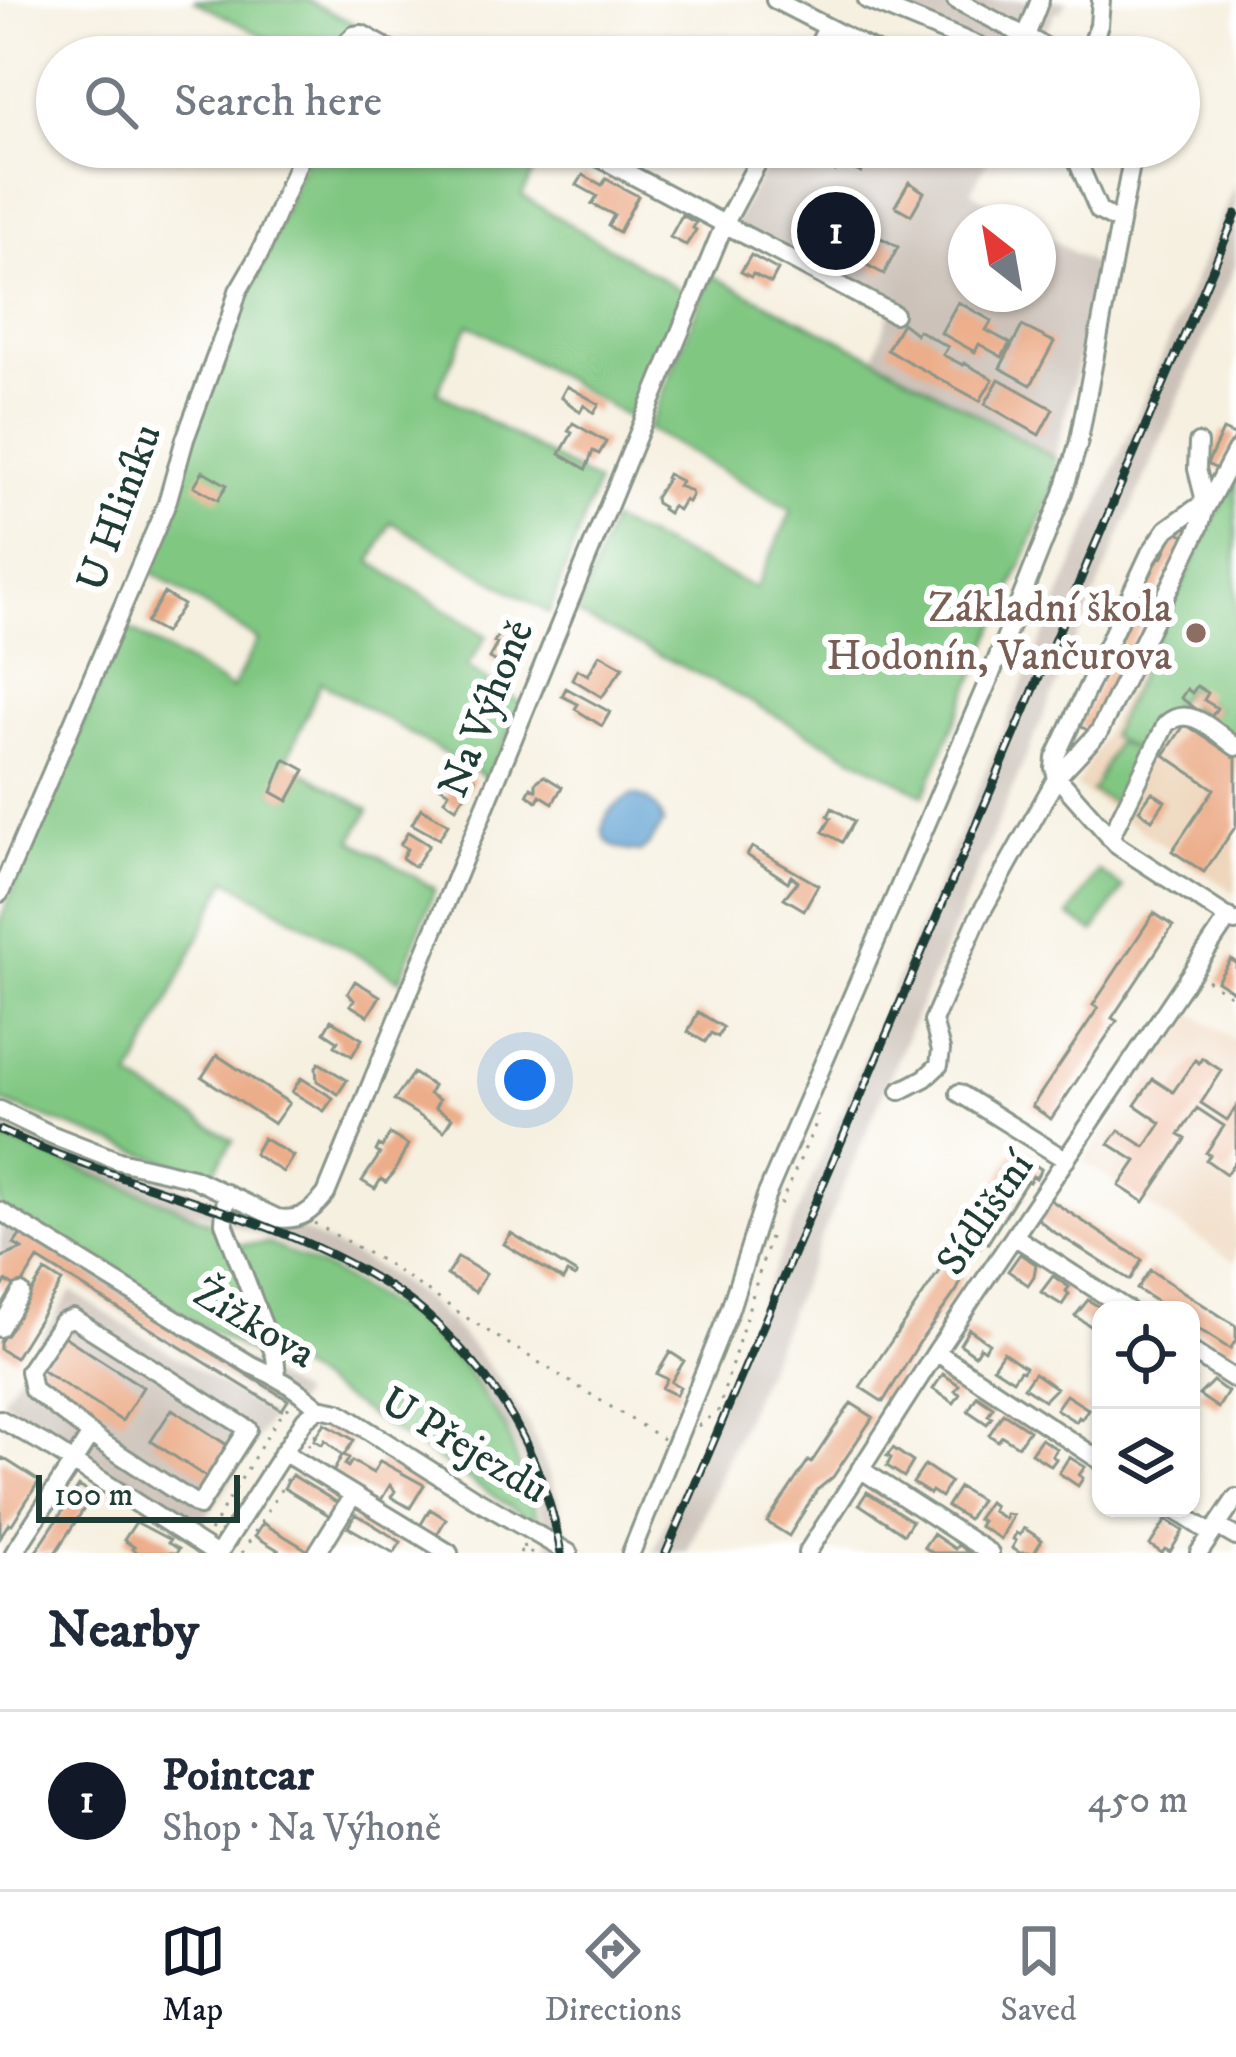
<!DOCTYPE html>
<html lang="en">
<head>
<meta charset="utf-8">
<style>
  :root { --surface:#fff; --page:#f6f6f7; --text:#1f2937; --muted:#747a83; --line:#e0e1e3; --accent:#111827 }
  body { margin:0; font-family:"IM FELL DW Pica",serif; background:var(--page); color:var(--text) }
  .controls { position:absolute; right:36px; bottom:36px; display:grid; overflow:hidden; border-radius:24px; box-shadow:0 3px 9px #0004 }
  .controls button { width:108px; height:108px; display:grid; place-items:center; padding:0; border:0; border-bottom:3px solid var(--line); background:var(--surface); color:var(--text); font:60px sans-serif }
  .compass { position:absolute; left:948px; top:204px; width:108px; height:108px; border-radius:50%; background:var(--surface); box-shadow:0 3px 9px #0004; rotate:329deg }
  .scale { position:absolute; left:36px; bottom:30px; width:204px; box-sizing:border-box; padding-left:12px; border:6px solid #1f3d34; border-top:0; font-size:33px; line-height:42px; white-space:nowrap; color:#1f3d34; -webkit-text-stroke:9px #fff; paint-order:stroke }
  .you { position:absolute; left:525px; top:1080px; width:42px; height:42px; margin:-30px; border:9px solid #fff; border-radius:50%; background:#1a73e8; box-shadow:0 0 0 18px #1a73e833 }
  .badge { display:grid; place-items:center; width:78px; height:78px; border-radius:50%; background:var(--accent); color:#fff; font-size:39px; font-weight:700 }
  .pin { position:absolute; translate:-50% -50%; border:6px solid #fff; box-shadow:0 3px 12px #0006 }
  .list { margin:0; padding:0; list-style:none }
  h2 { display:flex; justify-content:space-between; align-items:center; height:156px; margin:0; padding:0 48px; font-size:51px }
  h2 small { font-size:39px; font-weight:400; color:var(--muted) }
  .list li { display:grid; grid-template-columns:78px 1fr auto; gap:36px; align-items:center; box-sizing:border-box; height:180px; padding:0 48px; border-top:3px solid var(--line) }
  .list b { display:block; font-size:45px; white-space:nowrap }
  .list p { margin:0; font-size:39px; white-space:nowrap; color:var(--muted) }
  .list em { font-size:39px; font-style:normal; color:var(--muted) }
  .icon { flex:none; width:66px; height:66px; fill:none; stroke:currentColor; stroke-width:2; stroke-linecap:round; stroke-linejoin:round }
  .map { position:relative; flex:none; width:1236px; height:1553px; overflow:hidden }
  .search { position:absolute; background:var(--surface); box-shadow:0 3px 9px #0004; left:36px; right:36px; top:36px; height:132px; display:flex; align-items:center; gap:30px; box-sizing:border-box; padding:0 42px; border-radius:66px; color:var(--muted); font-size:45px }
  .sheet { height:336px; background:var(--surface) }
  nav { display:flex; justify-content:space-around; align-items:center; box-sizing:border-box; height:168px; border-top:3px solid var(--line); background:var(--surface); font-size:33px; color:var(--muted) }
  nav a { display:grid; justify-items:center; gap:6px }
  nav .on { color:var(--accent) }
  .map>svg:first-child { display:block }
  .built { fill:#eed6bb }
  .industrial { fill:#ccc2b9 }
  .green { fill:#80c782; stroke:#50825b; stroke-width:3 }
  .water { fill:#5ea1d2; stroke:#3e6f83; stroke-width:3 }
  .building { fill:#ecad8a }
  .lines { fill:none; stroke-linecap:round; stroke-linejoin:round }
  .minor-casing { stroke:#8a968a; stroke-width:22 }
  .path { stroke:#8a968a; stroke-width:3; stroke-dasharray:3 9; stroke-linecap:butt }
  .minor { stroke:#fff; stroke-width:16 }
  .rail-casing { stroke:#1f3d34; stroke-width:9 }
  .rail { stroke:#fff; stroke-width:4.5; stroke-dasharray:14; stroke-linecap:butt }
  .education-dot { fill:#8d6e63; stroke:#fff; stroke-width:4.5 }
  .labels { text-anchor:middle; dominant-baseline:central; stroke-width:12; stroke-linejoin:round; paint-order:stroke }
  .street-label { font-size:42px; fill:#1f3d34; stroke:#fff }
  .education-label { font-size:42px; fill:#785e54; stroke:#fff; text-anchor:end }
</style>
</head>
<body>
<div class="map">
<svg width="1236" height="1553" viewBox="0 0 1236 1553">
  <rect width="100%" height="100%" fill="#fff"/>
  <filter id="ink" filterUnits="userSpaceOnUse"><feTurbulence type="fractalNoise" baseFrequency=".00833" numOctaves="2"/><feDisplacementMap in="SourceGraphic" scale="24" xChannelSelector="R" yChannelSelector="G"/><feConvolveMatrix kernelMatrix="1 2 1 2 8 2 1 2 1" color-interpolation-filters="sRGB"/></filter>
  <filter id="wash" filterUnits="userSpaceOnUse"><feTurbulence type="fractalNoise" baseFrequency=".004" numOctaves="4" result="noise"/><feDisplacementMap in="SourceGraphic" scale="48" xChannelSelector="R" yChannelSelector="G"/><feGaussianBlur stdDeviation="2.7" result="paint"/><feColorMatrix in="noise" values="0 0 0 0 0 0 0 0 0 0 0 0 0 0 0 0 0 1.4 0 .05"/><feComposite in="paint" operator="in"/></filter>
  <g filter="url(#wash)">
    <rect width="100%" height="100%" fill="#f6f0e0"/>
    <path class="built" d="M1236,479V894L1076,787Z
      M1186,1008L1236,1041V1263L1084,1162Z"/>
    <path class="industrial" d="M857,0H1067L1061,13L1056,11L1033,57L946,36Z
      M775,147H991L994,149L971,191L1023,222H966V294H1038V231L1101,269L1055,458L874,357L890,311L731,230Z
      M1236,183V264L1187,379L687,1553H653Z
      M0,1119L132,1171L228,1201L299,1229L379,1268L416,1293L451,1324L477,1352L504,1386L530,1428L559,1500L571,1553H551L539,1506L526,1468L512,1437L488,1398L437,1338L404,1310L368,1286L291,1248L221,1220L125,1191L0,1141Z
      M0,1211L301,1395L287,1417L22,1249L0,1258Z
      M71,1291L272,1416L200,1527L2,1400Z"/>
    <path class="green" d="M193,0H307L354,24L337,57H304Z
      M310,147H544L522,196L686,293L632,419L469,324L437,392L597,483L549,613L391,522L371,562L487,636L467,667L522,704L489,779L321,682L273,792L288,800L304,772L369,810L352,840L435,889L400,980L227,879L131,1079L233,1140L210,1178L0,1101V921L124,626L232,689L258,640L147,569L203,409Z
      M711,275L874,357L1055,458L1054,488L924,795L698,674L578,615L611,521L756,588L792,510L648,429Z
      M1236,481V742L1193,712L1188,704L1209,718L1217,708L1186,688L1159,725L1118,805L1092,792L1116,742L1134,750L1110,736L1223,500Z
      M1098,871L1123,888L1094,932L1069,916Z
      M0,1137L177,1207L214,1225L237,1245L267,1243L330,1271L405,1315L464,1368L505,1427L541,1527L292,1365L260,1359L0,1208Z"/>
    <path class="water" d="M633,795C650,797 660,808 663,824L650,844L640,852C590,851 593,814 633,795Z"/>
    <g id="blocks">
      <path class="building" d="M802,147H876L861,173L840,162L835,171L800,151Z
        M583,175L602,185L606,179L638,196L619,232L608,226L614,215L592,204L597,196L577,185Z
        M909,182L924,192L911,215L895,206Z
        M682,215L696,223L693,228L696,230L686,245L670,237Z
        M839,216L898,247L884,274L825,243Z
        M751,255L778,270L771,283L753,274L751,277L741,272Z
        M958,302L992,321L986,330L1010,343L1002,357L979,344L975,352L941,333Z
        M902,323L916,334L918,330L948,347L943,355L963,365L964,363L993,379L980,401L887,350Z
        M1022,326L1054,342L1031,385L1000,368Z
        M999,379L1053,409L1039,435L985,404Z
        M567,386L599,404L594,413L584,405L580,412L561,397Z
        M573,423L606,442L599,454L593,451L586,469L560,454L572,433L568,431Z
        M1223,430L1236,436L1219,470L1207,464Z
        M203,471L227,485L218,500L194,486Z
        M667,474L681,481L678,486L691,491L692,495L688,502L684,500L678,510L672,506L668,513L662,509L663,507L656,503L655,498L667,479L665,478Z
        M1175,530L1188,537L1175,564L1171,563L1090,731L1079,726L1159,557L1162,558Z
        M164,593L183,605L164,633L146,623Z
        M515,627L527,634L506,676L496,670L499,664L489,658L497,644L494,642L502,629L511,634Z
        M600,654L623,667L602,697L572,679L577,669L588,675Z
        M1197,686L1208,693L1204,700L1217,708L1210,719L1181,698L1187,689L1192,693Z
        M566,688L610,712L602,726L575,709L578,704L562,696Z
        M1185,724L1236,758V826L1204,872L1172,851L1214,789L1164,755Z
        M285,759L305,770L288,801L272,792Z
        M450,768L458,773L460,769L475,779L456,808L444,800L449,792L439,786Z
        M544,776L562,787L553,803L540,795L537,801L527,795L531,787L536,790V782Z
        M1152,792L1165,801L1152,820L1139,810Z
        M421,808L448,824L439,839L412,824Z
        M832,808L854,821L842,842L823,832L831,818L828,816Z
        M408,832L429,845L415,867L402,858L407,849L400,845Z
        M752,847L818,885L804,910L784,898L798,881L791,876L788,882L747,855Z
        M1154,913L1173,926L1112,1018L1117,1021L1051,1119L1032,1106L1098,1008L1093,1005Z
        M1231,959L1236,963V993L1217,981Z
        M355,981L380,996L368,1016L350,1005L354,1000L348,993Z
        M698,1012L723,1027L718,1037L711,1033L705,1042L688,1032Z
        M331,1020L362,1039L352,1056L335,1046L338,1041L324,1032Z
        M217,1055L289,1103L274,1124L202,1077Z
        M1202,1058L1222,1071L1201,1103L1227,1120L1236,1107V1160L1226,1174L1206,1160L1210,1155L1206,1153L1224,1126L1197,1108L1179,1135L1186,1139L1144,1202L1119,1186L1136,1161L1109,1144L1119,1130L1145,1147L1161,1123L1135,1105L1153,1079L1173,1092L1195,1060L1199,1063Z
        M319,1063L347,1080L338,1094L317,1081L316,1067Z
        M413,1073L433,1086L429,1094L439,1100L435,1108L452,1118L444,1131L394,1100Z
        M301,1078L333,1098L324,1111L292,1092Z
        M390,1134L408,1145L393,1174L386,1182L381,1179L375,1189L362,1181L380,1154L376,1151L379,1145L382,1147Z
        M263,1138L293,1156L283,1172L254,1154Z
        M1014,1151L1041,1169L1036,1178L1033,1176L1029,1182L1027,1181L988,1243L984,1241L978,1250L976,1249L964,1267L966,1269L957,1290L921,1340L883,1402L860,1387L948,1258L945,1256L952,1245L959,1236L961,1237L997,1183Z
        M1049,1199L1142,1260L1130,1280L1051,1230L1037,1218Z
        M511,1233L577,1274L575,1277L567,1273L563,1280L504,1244Z
        M21,1234L288,1400L282,1410L38,1259L19,1289L6,1281L0,1291V1258L22,1249L14,1244Z
        M1020,1254L1036,1264L1034,1276L1028,1285L1008,1271Z
        M458,1257L486,1274L475,1292L447,1275Z
        M1150,1270L1236,1326V1340L1230,1349L1191,1324V1310H1170L1137,1289Z
        M45,1271L62,1282L15,1358L0,1349V1342Z
        M1053,1276L1069,1287L1066,1291L1069,1294L1062,1305L1041,1292Z
        M1088,1300L1101,1308V1320L1095,1329L1075,1316Z
        M969,1329L989,1343L984,1350L980,1347L975,1355L960,1344Z
        M62,1335L143,1387L122,1421L40,1369Z
        M670,1352L684,1361L671,1382L680,1387L676,1395L662,1388L667,1379L657,1374Z
        M1003,1352L1025,1367L1023,1371L1020,1370L1013,1380L993,1367Z
        M1034,1373L1056,1388L1044,1400L1024,1387Z
        M943,1374L959,1385L955,1391L960,1394L954,1403L933,1389Z
        M1213,1381L1228,1392L1218,1408L1199,1395Z
        M1066,1395L1088,1409L1082,1419L1079,1417L1076,1422L1056,1409Z
        M977,1396L993,1407L988,1415L992,1417L987,1424L968,1411Z
        M851,1403L873,1417L833,1477L817,1490L789,1536L767,1522L808,1461L811,1463Z
        M172,1409L227,1445L206,1477L151,1441Z
        M1003,1413L1029,1430L1018,1446L1002,1436L998,1441L989,1435Z
        M325,1423L354,1440L344,1455L349,1458L345,1465L348,1467L352,1461L373,1473L380,1461L424,1485L410,1508L391,1497L395,1491L390,1485L381,1500L332,1474L342,1455L325,1440L322,1445L314,1440Z
        M1041,1439L1057,1449L1052,1456L1056,1459L1051,1466L1031,1453Z
        M893,1448L913,1462L904,1477L887,1466L891,1458L887,1456Z
        M1069,1457L1085,1467L1079,1475L1083,1478L1078,1486L1059,1473Z
        M3,1458L39,1481L12,1524L9,1523L0,1537V1462Z
        M925,1465L950,1482L941,1497L932,1491L930,1494L913,1483Z
        M292,1475L338,1503L330,1516L284,1488Z
        M79,1486L93,1495L55,1553H35Z
        M959,1487L980,1500L968,1519L947,1506Z
        M867,1492L912,1521L904,1534L859,1504Z
        M989,1502L994,1506L992,1511L1005,1519L1006,1514L1013,1515L1001,1539L979,1526L982,1521L977,1519Z
        M430,1509L446,1519L436,1536L420,1526Z
        M356,1514L401,1542L394,1553L348,1527Z
        M1166,1520L1183,1531L1170,1552L1165,1549L1162,1553L1150,1545Z
        M136,1522L170,1540L168,1543L179,1549L176,1553H139L132,1549L134,1547L124,1540Z
        M263,1523L312,1553H283L255,1536Z
        M1024,1528L1042,1540L1034,1553H1020L1012,1548L1016,1541L1013,1539L1016,1533L1020,1535Z
        M933,1534L955,1549L958,1545L970,1553H933L924,1547Z"/>
    </g>
  </g>
  <g filter="url(#ink)">
    <use href="#blocks" fill-opacity="0" stroke="#8a968a" stroke-width="3"/>
    <g class="lines">
      <defs>
        <path id="minor" d="M775,0L886,57
          M867,0L989,50L1027,57
          M956,0L1059,54
          M1026,36L1040,0
          M339,57L347,42L354,35L362,34L403,57
          M812,57L827,28
          M1087,57L1099,25L1101,0
          M579,147L894,314
          M1068,147L1073,151L1099,211L1120,222
          M1057,777L1054,768L1055,758L1150,553L1167,529L1202,504L1204,497L1197,469L1198,443
          M1057,777L1118,846L1235,922
          M1110,838L1166,724C1190,703 1215,732 1236,747
          M0,893L167,503L185,439L230,318L238,291L260,253L305,147
          M900,1091L925,1078L939,1065L941,1050L933,1021L977,920L1057,777L1099,732L1199,528L1205,509L1236,451
          M959,1093L1066,1160
          M0,1110L50,1134L119,1161L193,1178L277,1218C300,1222 312,1211 326,1194L724,225L766,147
          M226,1193L224,1223L275,1356L277,1376
          M0,1211L251,1365C277,1376 298,1389 319,1408
          M1014,1236L1128,1310
          M73,1318L248,1429L199,1506L104,1444L33,1390L29,1371L62,1322Z
          M0,1328L21,1293
          M1191,1351L1236,1380
          M936,1352L1101,1461
          M319,1408L339,1412L474,1498L569,1553
          M0,1419L45,1444L214,1553
          M283,1452L449,1553
          M860,1469L990,1553
          M1172,1508L1212,1534
          M1217,1526L1236,1537
          M14,1553L91,1434
          M219,1553L305,1419L319,1408
          M317,1553L353,1495
          M631,1553L730,1309L766,1196L989,679L1063,493L1078,445L1130,170L1132,147
          M807,1553L936,1352L1229,917
          M1199,1553L1236,1498"/>
      </defs>
      <use href="#minor" class="minor-casing"/>
      <path class="path" d="M1207,980L1236,999
        M780,1205L818,1119L817,1115
        M314,1223L389,1265L470,1320L663,1439
        M698,1426L718,1411L770,1237
        M308,1446L319,1429
        M210,1531L275,1423L292,1404
        M525,1546L522,1547L532,1553
        M242,1553L290,1475
        M520,1553L521,1551L525,1553"/>
      <use href="#minor" class="minor"/>
      <defs>
        <path id="rail" d="M0,1130C133,1193 286,1213 407,1299C437,1321 462,1349 485,1377C524,1428 550,1490 561,1553
          M666,1553L1236,214"/>
      </defs>
      <use href="#rail" class="rail-casing"/>
      <use href="#rail" class="rail"/>
    </g>
  </g>
  <circle class="education-dot" cx="1196" cy="633" r="12"/>
  <g class="labels">
    <g class="street-label">
      <text transform="translate(120 508) rotate(-70)">U Hliníku</text>
      <text transform="translate(487 709) rotate(-68)">Na Výhoně</text>
      <text transform="translate(986 1214) rotate(-56)">Sídlištní</text>
      <text transform="translate(254 1324) rotate(31)">Žižkova</text>
      <text transform="translate(464 1446) rotate(31)">U Přejezdu</text>
    </g>
    <g class="education-label">
      <text x="1172" y="609">Základní škola<tspan x="1172" dy="48">Hodonín, Vančurova</tspan></text>
    </g>
  </g>
</svg>
<div class="controls">
<button><svg class="icon" aria-label="locate" viewBox="0 0 24 24"><circle cx="12" cy="12" r="6"/><path d="M12 2v4M12 18v4M2 12h4M18 12h4"/></svg></button>
<button><svg class="icon" aria-label="layers" viewBox="0 0 24 24"><path d="M12 4l9 5-9 5-9-5zM3 14l9 5 9-5"/></svg></button>
</div>
<svg class="compass" viewBox="-18 -18 36 36"><path d="M0-13l5 13h-10z" fill="#e53935"/><path d="M0 13l5-13h-10z" fill="#747a83"/></svg>
<div class="scale">100 m</div>
<div class="you"></div>
<div class="pin badge" style="left:836px;top:231px">1</div>
<div class="search"><svg class="icon" aria-label="search" viewBox="0 0 24 24"><circle cx="10" cy="10" r="6"/><path d="M15 15l6 6"/></svg>Search here</div>
</div>
<section class="sheet">
<h2>Nearby<small></small></h2>
<ul class="list">
<li><span class="badge">1</span><div><b>Pointcar</b><p>Shop · Na Výhoně</p></div><em>450 m</em></li>
</ul>
</section>
<nav>
<a class="on"><svg class="icon" aria-label="map" viewBox="0 0 24 24"><path d="M3 6l6-2 6 2 6-2v14l-6 2-6-2-6 2zM9 4v14M15 6v14"/></svg>Map</a>
<a><svg class="icon" aria-label="directions" viewBox="0 0 24 24"><path d="M12 3l9 9-9 9-9-9zM9 14v-3h6M13 9l2 2-2 2"/></svg>Directions</a>
<a><svg class="icon" aria-label="saved" viewBox="0 0 24 24"><path d="M7 4h10v16l-5-4-5 4z"/></svg>Saved</a>
</nav>
</body>
</html>
